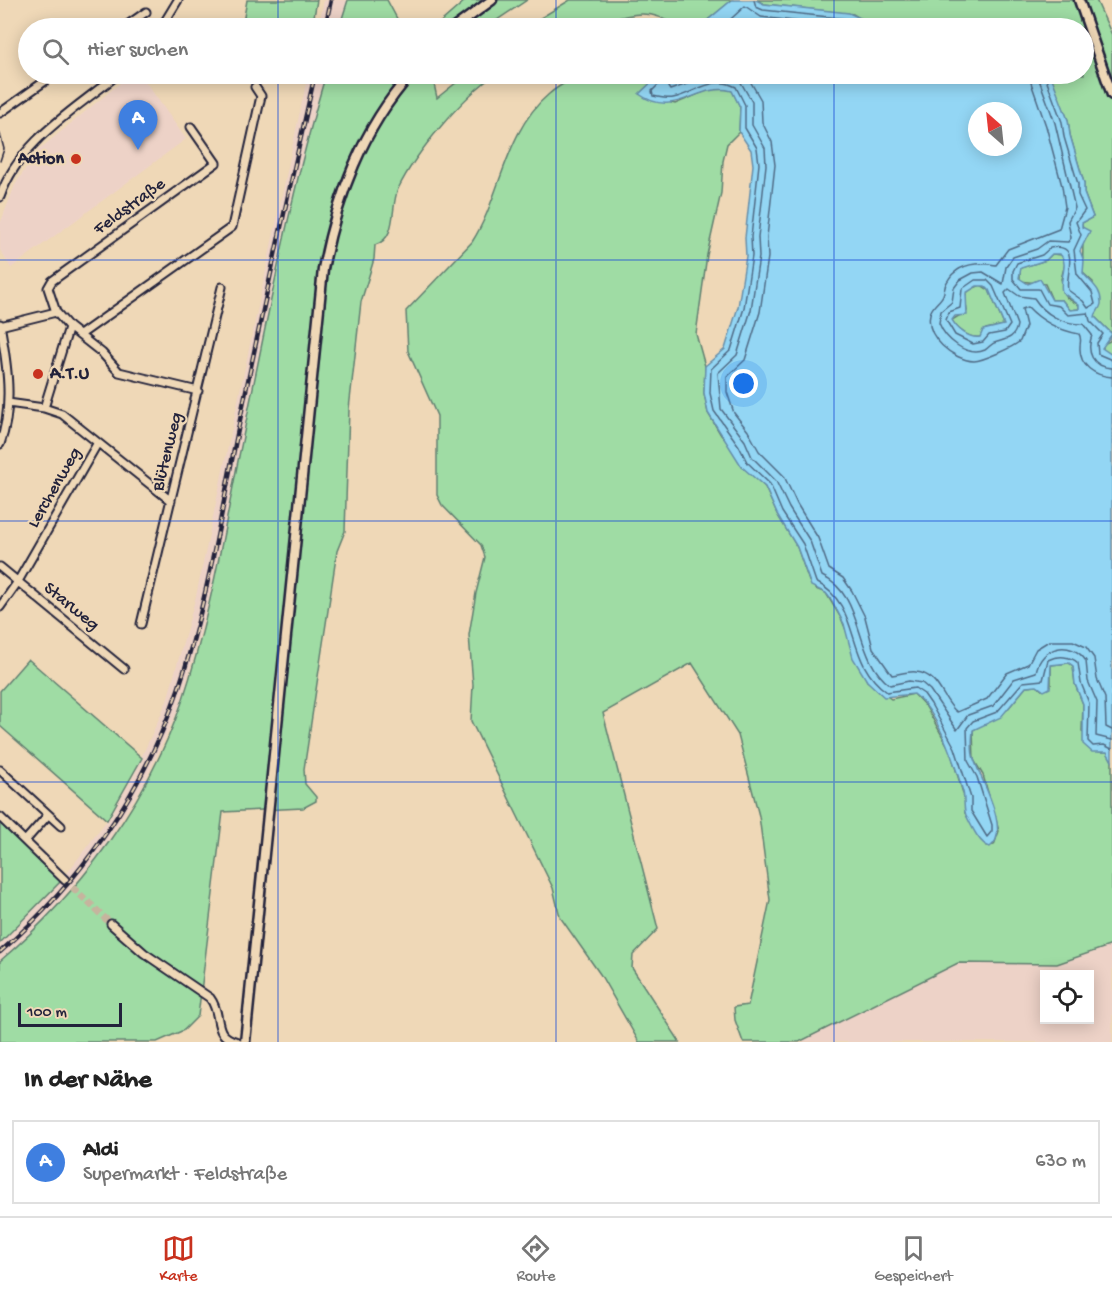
<!DOCTYPE html>
<html lang="de">
<head>
<meta charset="utf-8">
<style>
  :root { --surface:#fff; --page:#f2f2f2; --text:#222; --muted:#767676; --line:#e0e0e0; --accent:#c8321e }
  body { margin:0; font-family:"Gochi Hand",sans-serif; background:var(--page); color:var(--text) }
  .controls { position:absolute; right:18px; bottom:18px; display:grid; overflow:hidden; border-radius:0px; box-shadow:0 3px 15px #0003 }
  .controls button { width:54px; height:54px; display:grid; place-items:center; padding:0; border:0; border-bottom:2px solid var(--line); background:var(--surface); color:var(--text); font:30px sans-serif }
  .compass { position:absolute; left:968px; top:102px; width:54px; height:54px; border-radius:50%; background:var(--surface); box-shadow:0 3px 15px #0003; rotate:333deg }
  .scale { position:absolute; left:18px; bottom:15px; width:104px; box-sizing:border-box; padding-left:6px; border:3px solid #22223b; border-top:0; font-size:16px; line-height:21px; white-space:nowrap; color:#22223b; -webkit-text-stroke:4px #efd8b7; paint-order:stroke }
  .you { position:absolute; left:744px; top:384px; width:21px; height:21px; margin:-15px; border:4px solid #fff; border-radius:50%; background:#1a73e8; box-shadow:0 0 0 9px #1a73e833 }
  .badge { display:grid; place-items:center; width:39px; height:39px; border-radius:50%; background:var(--accent); color:#fff; font-size:20px; font-weight:700 }
  .pin { position:absolute; translate:-50% -50px; filter:drop-shadow(0 2px 3px #0008) }
  .pin::after { content:''; position:absolute; top:32px; width:21px; height:18px; background:inherit; clip-path:polygon(0 0,100% 0,50% 100%) }
  .list { margin:0; padding:0; list-style:none }
  h2 { display:flex; justify-content:space-between; align-items:center; height:78px; margin:0; padding:0 24px; font-size:26px }
  h2 small { font-size:20px; font-weight:400; color:var(--muted) }
  .list li { display:grid; grid-template-columns:39px 1fr auto; gap:18px; align-items:center; box-sizing:border-box; height:84px; margin:0 12px 12px; padding:0 12px; border:2px solid var(--line); border-radius:0px }
  .list b { display:block; font-size:22px; white-space:nowrap }
  .list p { margin:0; font-size:20px; white-space:nowrap; color:var(--muted) }
  .list em { font-size:20px; font-style:normal; color:var(--muted) }
  .icon { flex:none; width:33px; height:33px; fill:none; stroke:currentColor; stroke-width:2; stroke-linecap:round; stroke-linejoin:round }
  .map { position:relative; flex:none; width:1112px; height:1042px; overflow:hidden }
  .search { position:absolute; background:var(--surface); box-shadow:0 3px 15px #0003; left:18px; right:18px; top:18px; height:66px; display:flex; align-items:center; gap:15px; box-sizing:border-box; padding:0 21px; border-radius:33px; color:var(--muted); font-size:22px }
  .sheet { height:174px; background:var(--surface) }
  nav { display:flex; justify-content:space-around; align-items:center; box-sizing:border-box; height:84px; border-top:2px solid var(--line); background:var(--surface); font-size:16px; color:var(--muted) }
  nav a { display:grid; justify-items:center; gap:3px }
  nav .on { color:var(--accent) }
  .map>svg:first-child { display:block }
  .built { fill:#edd2c7; fill-rule:evenodd }
  .green { fill:#9fdca4; stroke:#607f70; stroke-width:1.5 }
  .water { fill:#93d6f4; stroke:#668eaa; stroke-width:1.5; fill-rule:evenodd }
  .lines { fill:none; stroke-linecap:round; stroke-linejoin:round }
  .shore { stroke:#4f6a85; stroke-width:1.5 }
  .minor-tunnel { stroke:#c6b49e; stroke-width:7; stroke-dasharray:7 3.5; stroke-linecap:butt }
  .minor-casing { stroke:#22223b; stroke-width:11 }
  .major-casing { stroke:#22223b; stroke-width:13 }
  .minor { stroke:#efd8b7; stroke-width:7 }
  .major { stroke:#efd8b7; stroke-width:8 }
  .tram { stroke:#22223b; stroke-width:1.5 }
  .rail-casing { stroke:#22223b; stroke-width:4.5 }
  .rail { stroke:#efd8b7; stroke-width:2; stroke-dasharray:7; stroke-linecap:butt }
  .grid { fill:none; stroke:#1d4ed8; stroke-width:1.5; stroke-opacity:0.55 }
  .poi-dot { fill:#c8321e; stroke:#efd8b7; stroke-width:2 }
  .labels { text-anchor:middle; dominant-baseline:central; stroke-width:4.5; stroke-linejoin:round; paint-order:stroke }
  .poi-label { font-size:18px; font-weight:bold; fill:#22223b; stroke:#efd8b7; text-anchor:end }
  .street-label { font-size:18px; fill:#22223b; stroke:#efd8b7 }
</style>
</head>
<body>
<div class="map">
<svg width="1112" height="1042" viewBox="0 0 1112 1042">
  <rect width="100%" height="100%" fill="#efd8b7"/>
  <filter id="ink" filterUnits="userSpaceOnUse"><feTurbulence type="fractalNoise" baseFrequency=".0167" numOctaves="2"/><feDisplacementMap in="SourceGraphic" scale="12" xChannelSelector="R" yChannelSelector="G"/><feConvolveMatrix kernelMatrix="1 2 1 2 8 2 1 2 1" color-interpolation-filters="sRGB"/></filter>
  <g filter="url(#ink)">
    <path class="built" d="M324,0H348L339,28H318Z
      M131,74H140L186,139L11,268L0,250V224L15,185L36,152Z
      M308,74H326L289,216L210,598L181,704L144,784L100,854L45,919L0,961V943L59,884L107,820L131,780L167,701L196,596Z
      M1112,945V1042H799L958,963L1057,964ZM1044,974H1090V1020H1044Z"/>
    <path class="green" d="M247,0H317L312,28H242Z
      M348,0H387L402,28H339Z
      M466,0H527L485,28H434Z
      M570,0H732L698,28H671L674,26C644,0 611,24 576,28C559,31 541,28 524,28Z
      M756,0H1096L1112,35V355L1103,351V344L1110,341L1112,334L1095,317L1093,282L1083,273C1082,256 1084,238 1082,223L1093,217L1084,193V183L1070,135L1068,120L1049,74H1084V28H887L864,21L853,14L764,4Z
      M326,74H437L434,84L437,98L467,74H496C462,97 416,152 398,189C390,207 398,238 375,245L374,259L361,302L349,409L345,531L337,551L304,769L305,784L316,797V801L303,808L223,812L198,1016L184,1030L157,1042H0V961C80,893 147,802 182,702C208,624 222,542 238,461C265,332 288,201 326,74Z
      M580,74H660L640,94L675,104L713,88L732,90L740,107L739,132L727,144L723,161L721,193L707,255L696,334L705,366L704,393L708,413L721,435L734,449L737,458L765,487L777,514L797,547L809,581L816,589L826,593L841,618L867,681L891,699L914,694L926,707L950,750L965,800V813L986,846L994,845L999,831L983,775L974,760L973,730L1007,710L1026,687L1037,686L1042,690L1051,685V665L1069,663L1073,666L1075,684L1083,704L1082,731L1099,752H1107L1112,761V945L1057,964L958,963L799,1042H743L735,1020L734,1007L748,1005L770,900L759,816L738,735L692,663L603,713L658,929L633,955L632,968L680,1042H639L600,974L560,917L553,888L471,721L473,685L469,635L476,593L485,557L481,545L442,505L437,495V416L408,351L406,311L472,242C502,195 504,132 549,94C558,86 570,80 580,74Z
      M1052,254L1062,255L1065,264L1061,279L1067,298L1079,305V309L1070,310L1062,300H1052L1045,284L1020,281V268L1046,260Z
      M981,285L989,290L1004,325L986,329L980,337C969,339 957,329 952,320L967,311L965,296L969,290Z
      M28,659L142,758L107,820L0,726V691Z
      M0,821L62,880L0,943Z"/>
    <path class="water" d="M732,0H756L764,4L849,13L878,26L908,28H698Z
      M660,74H1049L1052,78L1068,120L1070,135L1084,183V193L1093,217L1082,223V227L1090,231L1080,251L1084,261L1083,273C1091,283 1102,289 1101,304C1100,310 1096,311 1095,317L1112,334L1102,348L1112,355V761L1107,752H1092L1083,744V704L1075,684L1073,666L1069,663L1051,665L1050,688L1044,691L1037,686L1026,687L1001,717L973,730C972,739 971,750 974,759C980,778 1012,832 990,847C979,844 971,825 966,815C963,808 965,800 963,792C955,764 939,712 914,694L884,697L867,681L853,658L844,624L832,601L826,593L811,586L797,547L777,514L765,487L742,467L708,413L704,393L705,366L725,349L738,307L746,256L745,238L753,165L751,150L739,132L740,107L732,91C697,82 675,120 639,94ZM977,111H1013V147H977ZM1060,254C1070,266 1058,278 1062,292L1079,305V309L1070,310L1062,300H1052L1040,279L1028,284L1019,278L1021,268L1046,260L1052,254ZM977,286H985L989,290L1004,325L983,330L980,337C969,339 957,329 952,320L955,316L967,315L966,293Z"/>
    <g class="lines">
      <path class="shore" d="M754,0L756,7L763,10L848,19L866,28
        M721,28L745,6L761,17L849,28
        M665,74L663,80L652,91L653,96C659,97 667,99 673,98C695,94 712,74 736,87L745,105V128L757,148L759,164L751,237L752,256L744,308L731,350L711,369L710,393L714,411L739,446L747,462L770,484L782,512L803,544L816,582C863,606 843,661 887,692L915,688L924,694L931,704L955,748L971,798V811L987,837L992,831V825L977,777L968,761L967,728L973,721L997,712L1023,682L1043,680L1048,660C1058,655 1071,656 1078,663L1081,683L1089,703L1088,741L1093,746L1104,745L1112,749
        M672,74L668,87L670,90L712,75L739,79L752,102V125L765,148L766,165L758,237L759,257L751,310L737,355L718,373L721,409L745,441L752,457L776,481L789,508L810,541L822,576C866,596 852,657 890,685L909,681L922,683L930,690L957,730L968,715L993,706L1014,679L1036,672C1041,646 1071,639 1086,661L1088,681L1097,702L1096,736L1112,740
        M746,74L761,100L762,122L772,142L775,165L767,237L768,257L760,312L745,360L727,377V392L734,413L748,431L759,451L784,476L797,504L818,538L829,569L843,578L852,591L865,617L873,648L892,675C900,674 908,671 916,672C940,674 942,701 957,712L987,699L1007,673L1028,664L1036,649L1049,641H1073L1086,647L1094,658L1097,679L1105,698L1106,727L1112,730
        M1028,74L1046,126L1062,186L1065,207L1059,229L1008,249L996,265C978,262 957,263 947,282C944,286 945,291 943,295C940,302 932,305 930,314C925,337 953,360 974,361C982,361 1014,347 1020,341L1026,326L1022,309L1028,307C1042,322 1058,330 1079,334C1082,339 1080,341 1080,347C1079,366 1095,376 1112,377
        M1037,74L1055,123L1075,208L1068,221L1071,238L1068,242L1048,241L1037,249L1013,257L1006,267L1003,284L983,272L973,273L960,280L954,288L952,302L941,311L939,323C945,339 967,358 985,350C990,347 991,343 997,342C1007,339 1015,338 1017,325L1005,293L1009,289L1019,296L1034,298C1045,315 1063,324 1083,324L1092,335C1086,352 1092,367 1112,368
        M1044,74L1062,122L1064,137L1078,184V195L1085,210L1076,222L1081,235L1074,250L1077,274L1092,292L1095,304L1088,308L1083,301L1068,290C1064,276 1083,242 1050,248L1042,255L1017,263L1013,271V279L1021,289H1039L1047,304L1059,306L1068,315L1088,313L1090,321L1103,334L1097,343L1098,354L1112,360
        M975,280H987L993,286L1010,325L1005,332L989,335L983,342L973,344L955,335L946,320L949,312L960,308L962,289Z"/>
      <path class="minor-tunnel" d="M65,880L111,924"/>
      <defs>
        <path id="minor" d="M123,28L146,12
          M161,28L178,0
          M0,113L55,74
          M0,197C19,141 75,110 118,74
          M56,312L48,288L52,281L216,163L191,127
          M0,324C7,363 14,406 0,444
          M0,326L56,312L69,327L102,353L119,372L198,391
          M80,335L232,227L261,96L255,87
          M8,403L44,408L62,414L171,501
          M44,408L69,327
          M0,567L124,669
          M0,607L17,583L97,444
          M141,624L222,287
          M0,770L61,826
          M0,817L65,880
          M25,841L48,815
          M111,924L144,953L210,998C224,1016 210,1035 238,1042"/>
        <path id="major" d="M1079,0L1112,95
          M454,28L492,0
          M245,1042L323,269C337,197 362,129 411,74"/>
      </defs>
      <use href="#minor" class="minor-casing"/>
      <use href="#major" class="major-casing"/>
      <use href="#minor" class="minor"/>
      <use href="#major" class="major"/>
      <path class="tram" d="M0,134L4,149L0,161"/>
      <defs>
        <path id="rail" d="M325,28L331,0
          M0,952C81,882 143,792 178,690C208,602 222,506 241,415C264,301 290,187 315,74"/>
      </defs>
      <use href="#rail" class="rail-casing"/>
      <use href="#rail" class="rail"/>
    </g>
  </g>
  <path class="grid" d="M278,0V28M556,0V28M834,0V28M278,74V1042M556,74V1042M834,74V1042M0,260H1112M0,521H1112M0,782H1112"/>
  <g class="poi-dot">
    <circle cx="76" cy="159" r="6"/>
    <circle cx="38" cy="374" r="6"/>
  </g>
  <g class="labels">
    <g class="poi-label">
      <text x="64" y="159">Action</text>
      <text x="50" y="374" text-anchor="start">A.T.U</text>
    </g>
    <g class="street-label">
      <text transform="translate(130 207) rotate(-36)">Feldstraße</text>
      <text transform="translate(168 452) rotate(-76)">Blütenweg</text>
      <text transform="translate(55 488) rotate(-60)">Lerchenweg</text>
      <text transform="translate(71 607) rotate(39)">Starweg</text>
    </g>
  </g>
</svg>
<div class="controls">
<button><svg class="icon" aria-label="locate" viewBox="0 0 24 24"><circle cx="12" cy="12" r="6"/><path d="M12 2v4M12 18v4M2 12h4M18 12h4"/></svg></button>
</div>
<svg class="compass" viewBox="-18 -18 36 36"><path d="M0-13l5 13h-10z" fill="#e53935"/><path d="M0 13l5-13h-10z" fill="#767676"/></svg>
<div class="scale">100 m</div>
<div class="you"></div>
<div class="pin badge" style="left:138px;top:150px;background:#3f7fe0">A</div>
<div class="search"><svg class="icon" aria-label="search" viewBox="0 0 24 24"><circle cx="10" cy="10" r="6"/><path d="M15 15l6 6"/></svg>Hier suchen</div>
</div>
<section class="sheet">
<h2>In der Nähe<small></small></h2>
<ul class="list">
<li><span class="badge" style="background:#3f7fe0">A</span><div><b>Aldi</b><p>Supermarkt · Feldstraße</p></div><em>630 m</em></li>
</ul>
</section>
<nav>
<a class="on"><svg class="icon" aria-label="map" viewBox="0 0 24 24"><path d="M3 6l6-2 6 2 6-2v14l-6 2-6-2-6 2zM9 4v14M15 6v14"/></svg>Karte</a>
<a><svg class="icon" aria-label="directions" viewBox="0 0 24 24"><path d="M12 3l9 9-9 9-9-9zM9 14v-3h6M13 9l2 2-2 2"/></svg>Route</a>
<a><svg class="icon" aria-label="saved" viewBox="0 0 24 24"><path d="M7 4h10v16l-5-4-5 4z"/></svg>Gespeichert</a>
</nav>
</body>
</html>
